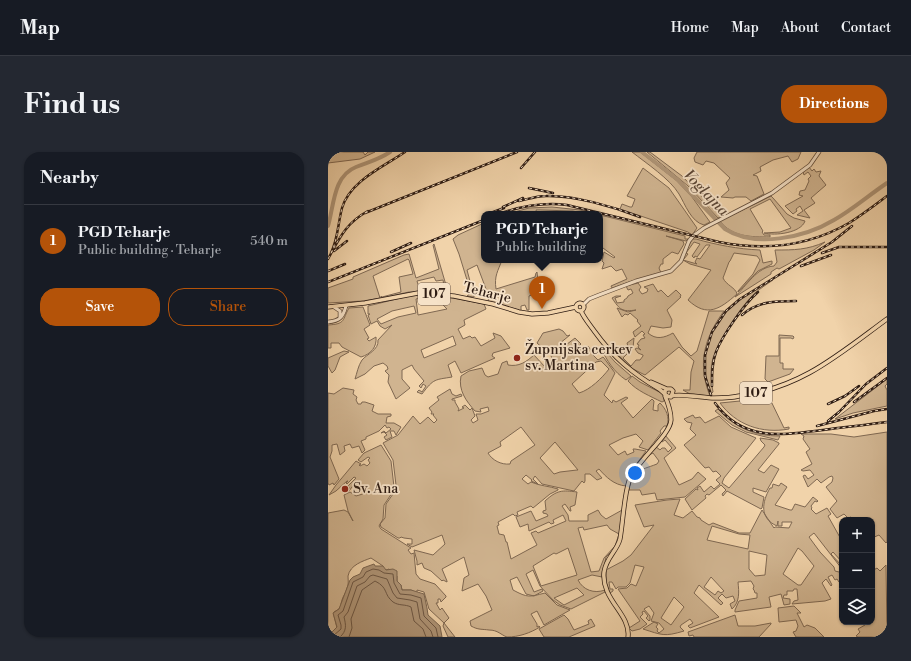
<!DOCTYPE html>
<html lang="en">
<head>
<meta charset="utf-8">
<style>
  :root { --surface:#171b24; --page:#242831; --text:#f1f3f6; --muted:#9ea1a6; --line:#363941; --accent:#b45309 }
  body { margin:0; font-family:"Libre Bodoni",serif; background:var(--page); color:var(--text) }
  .controls { position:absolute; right:12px; bottom:12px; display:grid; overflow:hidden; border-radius:8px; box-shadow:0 1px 3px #0004 }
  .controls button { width:36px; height:36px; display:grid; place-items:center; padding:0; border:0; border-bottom:1px solid var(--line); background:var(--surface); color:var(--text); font:20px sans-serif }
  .you { position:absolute; left:307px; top:321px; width:14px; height:14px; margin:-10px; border:3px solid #fff; border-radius:50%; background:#1a73e8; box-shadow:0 0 0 6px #1a73e833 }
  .badge { display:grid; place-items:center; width:26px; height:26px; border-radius:50%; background:var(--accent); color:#fff; font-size:13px; font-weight:700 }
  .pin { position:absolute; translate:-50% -33px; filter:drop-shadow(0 1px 2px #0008) }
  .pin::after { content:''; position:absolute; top:21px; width:14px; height:12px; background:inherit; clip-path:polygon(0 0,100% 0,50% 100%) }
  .popup { position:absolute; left:153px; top:59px; width:122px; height:52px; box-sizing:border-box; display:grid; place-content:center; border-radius:8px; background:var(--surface); filter:drop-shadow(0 1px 3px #0005); font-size:13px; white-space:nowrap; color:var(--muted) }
  .popup b { font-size:15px; color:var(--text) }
  .popup::after { content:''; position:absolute; left:50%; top:100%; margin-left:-8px; border:8px solid transparent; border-top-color:var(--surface) }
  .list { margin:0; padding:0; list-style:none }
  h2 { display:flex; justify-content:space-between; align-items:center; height:52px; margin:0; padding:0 16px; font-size:17px }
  h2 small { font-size:13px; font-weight:400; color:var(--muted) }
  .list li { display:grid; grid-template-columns:26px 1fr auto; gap:12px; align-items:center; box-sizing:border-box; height:72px; padding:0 16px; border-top:1px solid var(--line) }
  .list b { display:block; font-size:15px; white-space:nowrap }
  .list p { margin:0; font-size:13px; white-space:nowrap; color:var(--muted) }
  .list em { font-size:13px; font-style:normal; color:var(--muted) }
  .actions { display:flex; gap:8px; padding:12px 16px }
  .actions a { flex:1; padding:9px 0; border:1px solid var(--accent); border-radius:16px; text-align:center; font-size:14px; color:var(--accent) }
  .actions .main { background:var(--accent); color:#fff }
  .icon { flex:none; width:22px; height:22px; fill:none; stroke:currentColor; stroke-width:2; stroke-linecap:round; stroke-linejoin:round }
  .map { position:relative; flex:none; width:559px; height:485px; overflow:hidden; border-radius:16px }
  header { display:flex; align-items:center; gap:24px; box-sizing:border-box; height:56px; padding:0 20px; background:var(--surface); border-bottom:1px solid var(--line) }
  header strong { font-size:19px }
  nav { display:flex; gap:22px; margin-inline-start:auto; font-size:14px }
  .intro { display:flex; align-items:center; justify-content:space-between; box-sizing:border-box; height:96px; padding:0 24px }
  h1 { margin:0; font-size:28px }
  .button { padding:10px 18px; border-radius:16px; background:var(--accent); color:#fff; font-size:14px; font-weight:700 }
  main { display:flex; gap:24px; padding:0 24px }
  aside { flex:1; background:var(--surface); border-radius:16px; box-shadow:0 1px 3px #0004 }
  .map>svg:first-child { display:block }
  .green { fill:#d0b490; stroke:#7f6852; fill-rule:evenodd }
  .water { fill:#af9577; stroke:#7b654f }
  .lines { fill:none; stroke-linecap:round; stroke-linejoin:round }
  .shore { stroke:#6e5845; stroke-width:1 }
  .river { stroke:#af9577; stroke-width:4 }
  .minor-casing { stroke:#5f4a39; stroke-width:4.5 }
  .major-casing { stroke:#2e1c13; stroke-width:5 }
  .minor { stroke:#f6e2c8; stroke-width:3 }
  .major { stroke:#f1d3aa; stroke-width:3.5 }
  .rail-casing { stroke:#2e1c13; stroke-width:2.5 }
  .rail { stroke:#f6e2c8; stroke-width:1; stroke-dasharray:3; stroke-linecap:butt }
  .poi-dot { fill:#8f2418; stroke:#f6e2c8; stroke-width:1.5 }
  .labels { text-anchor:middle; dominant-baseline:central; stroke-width:3.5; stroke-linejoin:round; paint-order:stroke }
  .shield { fill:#f6e2c8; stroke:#6a5749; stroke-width:1 }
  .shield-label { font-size:13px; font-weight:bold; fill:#2e1c13 }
  .street-label { font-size:14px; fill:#2e1c13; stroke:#f6e2c8 }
  .poi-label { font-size:14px; fill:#2e1c13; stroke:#f6e2c8; text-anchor:start }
  .water-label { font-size:15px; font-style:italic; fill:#5b4636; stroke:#f6e2c8 }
</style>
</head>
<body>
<header>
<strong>Map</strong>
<nav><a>Home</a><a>Map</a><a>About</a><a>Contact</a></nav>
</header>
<div class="intro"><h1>Find us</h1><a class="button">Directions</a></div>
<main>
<aside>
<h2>Nearby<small></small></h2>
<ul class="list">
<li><span class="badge">1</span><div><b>PGD Teharje</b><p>Public building · Teharje</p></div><em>540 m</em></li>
</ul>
<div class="actions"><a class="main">Save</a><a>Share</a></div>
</aside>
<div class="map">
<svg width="559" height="485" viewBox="0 0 559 485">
  <rect width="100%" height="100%" fill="#f1d3aa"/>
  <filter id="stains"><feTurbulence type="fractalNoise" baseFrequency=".005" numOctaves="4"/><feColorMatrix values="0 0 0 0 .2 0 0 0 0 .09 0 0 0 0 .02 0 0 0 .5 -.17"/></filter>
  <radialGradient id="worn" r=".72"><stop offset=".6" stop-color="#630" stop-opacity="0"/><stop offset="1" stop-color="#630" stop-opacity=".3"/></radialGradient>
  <path class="green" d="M0,0H35L37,3L40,0H47L32,7L0,11Z
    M304,0H312L349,29L364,45L382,70L376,73C363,70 357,52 351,42C342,27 318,11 304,0Z
    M319,0H322L354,24L382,53L397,61L396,63L390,66L360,34Z
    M369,0H473L470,7L464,10L460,4L445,8L432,15L433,19L425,23L429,24L436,42L423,49L418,45H407L405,46L393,45L401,38L398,31L402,26L386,11L378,9L375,13L367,10L366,6Z
    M481,15L484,19L486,17L488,20L493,19L491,24L498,33L483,46L487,51L476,58L482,66L469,63L475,59L472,54L468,57L469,59L465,62L457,54L475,44L471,43L472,39L477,38L481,29L480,27L483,24L480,20L476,23L475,20Z
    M315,16L341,36L369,76L364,83L360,80L292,57L294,52L302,55H304L307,47L299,44Z
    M443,44L445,46L459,62L466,66L477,69C473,81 447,84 436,81L452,80L463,76L442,47L422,57L435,79L434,80L436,83H442V85C423,85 404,85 392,69Z
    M224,55L252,58L268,62H258L245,59L212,58H208L209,62H179L201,56Z
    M272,63L357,84V87H360L358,89L338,84L355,89L356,92L350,102L344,100L335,107V112H333L331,116L333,121L304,129L284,136L283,134L299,127L294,117L288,119L283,114L274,117L276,111L274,109L276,100L286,106L287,105L275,96L272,99L275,101L272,105Z
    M156,71V108H174C170,119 166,124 168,137L207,125L208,121L209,120L211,140L201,144V158H199L197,153L193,154V159L160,149L161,145L149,113L139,118L146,144V145L139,144L143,141L131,102L125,87L130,83Z
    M364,87H368C389,93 410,97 432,98L435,111L444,109V112L430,119L410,140V139L425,122L432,108L429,104L406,101L402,109L401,110L395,126C398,133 408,136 409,142C392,157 379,166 360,148L383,118L362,112L355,108L369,112L367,110L369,106L372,107L382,93H378L369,105L367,104L366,106L364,104L372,92L366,90L358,101L360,102L356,107L355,106Z
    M497,90L486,98L451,117L449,116L443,120V122L407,145C418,134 429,115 446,114L449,110L447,98C466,98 479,98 497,90Z
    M106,92L120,140H117L115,128L108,129L106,125L89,129L92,140H81L53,146V144L54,145L73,140L71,125L85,122L81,108L80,107L45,124L52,146L35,149L0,151V136L25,127V125L76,103L81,102L88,126L111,117L105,93Z
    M445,128C439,132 433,136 427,141C413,154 391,188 385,206C382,217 383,229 385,240L383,242C371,213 378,181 399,159C407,151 416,145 424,140C430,136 439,129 445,128Z
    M310,131L313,135L311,138L314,142L319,140L320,137L316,135L325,132L330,140L333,138L340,145L348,138L353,143L352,145H353L339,158L344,168L343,175L335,176L323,174L320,181C328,188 336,186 345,181L354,195L363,204L369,199L381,159H396C376,186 369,212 382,244L362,242L355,238H362L363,220L366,209L351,195L317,223L305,217L290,203L294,200L301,198L299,191L306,186L305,196L295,206L303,214L308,208H312L315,204V203L310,201L307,197L309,196L313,198L310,195L311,193L309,192L313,187L317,186L315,183L317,182L314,179L307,185L305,180L313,174L309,169L310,168L302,161L300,163L297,162L294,165L289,156L300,160L308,158C294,160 292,158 284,146L288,144H293L287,146L289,151L296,150V148L299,146L300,144L305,141L303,137L300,138L298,134Z
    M93,143L119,145L156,152L158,157L136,168L137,173L130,177L135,187L142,184L144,186L147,185L153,194L167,186L165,181L173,184L182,196L165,201L164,204L167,206L133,221L127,209L120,213L124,225C107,228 106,226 94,242L89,240L91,238L94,240L98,234L95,232L93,236L91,234L96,229L86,217L84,213L74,218V227L82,236L68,247L60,230L61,223L57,219L60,217L59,214L55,211L46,214L37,222L27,227C29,221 30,214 34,208C39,202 51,198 50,188L64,173L57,177L52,174L49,169L43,172L40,163L42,162H40V154L81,144ZM97,145L108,146L119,157L90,163L88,147ZM86,154L88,161L70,165L53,172L49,167L64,159ZM125,184L128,193L96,206L93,198Z
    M35,155L42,173L36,177L41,186L39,187L41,189L48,185C49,195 43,202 33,205L14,195L11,191H3V196H0V173C18,172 14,168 21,156Z
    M231,177L235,179L239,184L242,183L231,192L234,196L247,186L253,192L250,195L254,200L260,194L265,201L264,202L270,208L275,205L276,206L287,221L276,243L284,251L285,248L288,250L298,245L300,246L293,251L305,266L324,247L326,249L325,258L330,259V253L332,251C338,257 342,265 339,274H336L332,279L333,281L320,298L311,295L315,289L308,282L295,286L281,293L290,303L297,299L299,303L306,300L305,297H307L318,299L304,318L298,334C286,333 278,325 271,317L268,319L274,326L269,328L262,322H257V329L256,331L254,329L246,339L214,332L207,324L205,327L210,332L203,329L204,328L198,323L194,327L200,332L203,330C212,334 221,334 230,337V338L222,342L205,356L203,354L189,360L190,363L187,364L185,362L170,370L171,373L169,374L171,382L176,383L178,390H179L183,407L209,393L203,381L208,379L210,381L238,369L235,363L225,368L226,371L223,372L221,370L201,379L200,372L192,375L188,365L203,359L208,369L220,364L219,362L215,361V359L218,358L217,349C229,338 234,338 249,340L247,353L242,355L243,359H242L237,352L234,354L240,363L241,369H260V363L270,358L273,363L278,367L296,357L290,389L285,398L278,405L274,425L264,423L250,428C255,438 266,442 277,438V440L243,457L232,453L225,448L212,434L205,418L198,422L206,440L214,437L215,439L206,444L198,442L189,425L182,428L185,438C200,446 201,445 217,441L229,453L242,458L216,473L209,459L203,462L209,472V475L211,474L212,475C202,481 191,485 179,485C173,483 170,478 161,478C154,477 150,478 143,474L142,469L164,458L158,444L150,432L134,439L136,426L141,423L136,405L114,417L119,429V430L115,428L114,429L103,419L96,416L94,411L89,413V409L86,398L105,403L117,392L114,383L84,395L79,392H84V387L76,386L73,385L72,386H70L53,375L52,372L57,366L58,352L65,342L68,333L65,308L55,291L70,283L85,264L92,272L100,265L106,271L109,268L105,263L106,262H103L104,260L101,256L111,248L109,245L122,237L124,242L128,244L133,242L134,244L124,247V248H127V250L131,257L130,259L136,256L134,255L137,253L142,258L144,256L147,264L143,268L145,271L150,268L148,262H153L161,259L160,255L152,257L153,260L147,259C138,249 130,238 133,224L141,219L154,216L157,223L160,225L170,222L174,211L179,209L180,213C191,215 198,210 206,203L217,215L224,207L221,197L218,199L209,191L215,181ZM273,209L281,217C274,226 262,238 251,241L244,232L268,210ZM193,275L207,293L183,309L182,312C173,313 164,308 160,301L173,294L172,290ZM227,290L250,318H249L232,320L226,322L212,306ZM279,373L282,377L291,382L287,394L276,406L271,419L263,420L250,376L255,375L256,378ZM240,396L249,423L213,434L205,414L226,401L228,402ZM249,436L256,443L236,453L226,446Z
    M451,183L465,184L466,185L465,187L463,186H452V211H455V217H466L462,222L440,230L437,227L438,204H451Z
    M274,195L287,210L303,224L298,228C286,220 279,209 273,196Z
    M16,199L21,200L12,205L7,218L4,221L0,214V206Z
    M304,224L312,230L335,242L336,244V249L334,250C322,244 309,239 300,229Z
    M559,227V232L557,234L559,238V254L525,261L507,267Z
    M15,236L26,238L25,242L29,245L28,248L30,252H33L34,250H37L46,253L44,259L50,262H63V264L59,265L58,271H66L73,275L68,283L66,279H62L64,285L58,288L56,285L59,283L56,280L53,281L56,279L58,281L63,277L61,275L59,276L57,273L51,279L38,285V287L33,289L37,298L34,301L31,294L24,296L22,292L16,294L17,299L12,303L9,292L4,293V299L2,305L11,327L6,333L5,331L1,333L0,331V241L6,242Z
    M440,243L456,276L461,275V277C434,282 408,273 392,251L422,248Z
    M390,257C408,276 426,284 452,284L450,288L418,280L404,273L387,259Z
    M365,263L367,266L372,265L377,271L391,264L403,275L428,286L396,326L394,331L401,336L436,295L437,293L433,289L432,286L445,288L451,291V292L430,318L436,321L443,313L451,317L438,340L425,336V340L436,345L434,356L433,357L399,339L395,344L394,342L398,338L393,333L381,343L379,342L377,344L378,346L364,358L357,347L368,337L370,338L369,336L372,334L376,340L383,334L386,337L392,332L388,328L393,324L388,319L385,320L381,315L377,316L356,293L368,283L362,277L364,271L359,270L356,267Z
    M559,280V390L558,391L551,383L544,386V368H524L525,367L523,365L520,366L516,362L509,366L502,357L509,349L498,335L504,330L505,326L504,324L501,325L493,331L489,327L480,335L475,324L477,323L480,327L486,323L482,318L475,319L473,318L484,312L478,300L482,297L475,287L476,284L473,282H503L526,285Z
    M337,283L348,296L336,306L351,333L364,327L370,320L378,327L357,345L329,348L327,341L314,343L312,338H301C305,317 311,319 329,312L331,309L325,301L321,303L320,302L327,294L332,298L334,296H337L340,300L344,296L337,288L334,290L332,288Z
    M53,293L63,309L66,335L64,341L56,353L55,367L51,374L53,377L83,396L80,398L83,402L86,401L88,422L92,427L107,432L118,444V445L113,450L112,447H110V451H108L112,458L114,456L121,466L116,471L127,485H120L115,474L116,471L101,457L96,440L89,438V441L83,438H74L73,433L69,429V424L61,417L58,418L55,417V414L43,406C35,409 22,413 20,424C20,428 21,432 19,436C18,441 15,444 14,448C13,451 13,454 11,457L6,460V464L9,476L3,481L0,480V361L16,358L20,360L25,369L20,359L16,343L22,340L28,344L38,341L27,331L21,339L18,340L22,336L20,334L28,326L26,325L19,332L18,331L20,329H19L8,339L1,343L8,333L28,309L33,312L31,313L32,314L36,312L39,314L42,311L40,308L42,306L40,305L33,310L30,308L36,301Z
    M453,331L459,335L447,353L462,358H464L467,352L477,355L485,345L490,349L489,350L487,349L483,354L484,356L483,357L488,362L499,356L503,362L500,364L514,389V410L505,400L503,402L513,413L514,412V417L486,381L481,385L492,400L506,415L507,419L511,420L514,418V427L511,430L509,427L507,428L504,423L500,425L504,433L503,434L498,427L494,431L503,447L497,449L464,452L466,449L470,448L469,437H466L465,439H459V443H456L455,446L462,447V452L456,453L453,442L441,445L443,455L407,460V458L411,449L429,446V441H427L426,438L425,437L426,434L423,429L410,430C411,440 412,450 404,457L402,452L407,449L405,444L398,446L394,442L390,446L395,451L393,453L371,433L366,441L391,465L362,476L360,474L365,471L362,467L353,473L352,475L356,479C336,485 334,483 315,477L326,470L330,472L328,475L330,477L329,479L331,481L336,477L331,471L323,469L326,461L321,454L316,457L322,464V468L321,469L318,466L320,464L316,459L314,460L315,462L312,465L319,472L312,477L304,479L301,476L312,469L290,437L299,436L303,432L308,434L316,415L307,413L302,431L298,435H290L288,437L284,430H281L282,437H285V439L282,441L278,430V418L295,409L303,403L326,373L316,375L307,353L339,348L352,347L346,363L355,366L364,359L369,365L372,366L373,368L381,373L385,371L411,381H422L434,358L446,376L447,375L461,376L464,370H454V374H450V369L449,374C431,366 434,350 442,336H444L445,332L451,334ZM384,374L411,382L422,383L420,397L379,388ZM470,396L474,399L486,414L473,433H470L455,422ZM421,399L439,403L437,423L427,424L421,417ZM383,425L396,439L393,441L390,439L387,443L376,435ZM346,445L356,455L343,473L333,466Z
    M558,413L559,482L554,485H530L528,484L532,480L530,477L537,473L535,470H544V419L549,416L552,419Z
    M466,454L473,461H469L476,475L479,473L487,476L496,485H468L465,480L468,479L470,474L468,468L451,470L450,456Z
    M236,463L240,467L246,478L261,472L260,469L263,467L267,474L241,485H216L211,477Z
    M407,463L410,474H427L443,471V472L431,485H366L365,483L361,484L360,480Z"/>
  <path class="water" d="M46,412L47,414H55L58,418L65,417L69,419V429L73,433L74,438H83L96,442L99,456L100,463L112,474L114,485H0V480L3,481L9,475L5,461L11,457L22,428L25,425L32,422L35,416Z"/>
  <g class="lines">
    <path class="shore" d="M0,484H5L13,477V473L10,463L15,459L25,430L35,425L38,420L45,417L51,418L56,421L65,422L66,431L72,442L83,443L93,446L96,464L108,476L110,485
      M12,485C19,479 18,473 16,465L20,460L29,434L37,430L42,424L45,423L59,427L65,441L69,446L82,448L89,450L92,467L103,479L105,485
      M21,485L24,476L23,467L34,438L47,429C61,436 55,442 65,450C71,454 77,452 83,455L86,469L95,477L98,485"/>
    <path class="river" d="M314,0L350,28L397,77C427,96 476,86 506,68C524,58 541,43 559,31
      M0,74C6,54 5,24 28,15C40,10 50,8 62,0"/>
    <defs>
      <path id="minor" d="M255,153L261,147L271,143L308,129L343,119L353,109L361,89L365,84L376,76L444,41L482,13L491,0
        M6,155L12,159V166
        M0,170C12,169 15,165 18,154"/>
      <path id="major" d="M248 155a4 4 0 1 1 8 0a4 4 0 1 1-8 0Z
        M0,155L37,151L90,141L126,144L165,152L191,160L204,162L220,161L248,155
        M253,159C256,166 262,173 267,180C285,205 304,221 331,237C336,240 337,245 343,245L345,239L343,237H339L337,239V242
        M323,230L339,237
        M344,244C350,241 377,246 386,246C395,246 403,246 411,244C473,236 510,203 559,167
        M300,485C303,462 273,448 276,420C278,406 289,399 292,387C295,370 296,344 301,329C308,309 342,284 343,268C343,260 340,251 337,244"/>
    </defs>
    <use href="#minor" class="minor-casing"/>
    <use href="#major" class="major-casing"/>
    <use href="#minor" class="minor"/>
    <use href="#major" class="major"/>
    <defs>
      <path id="rail" d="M193,16L207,0
        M201,36L225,41
        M191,49C200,47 209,44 218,44C246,43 286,55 312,65
        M175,55L195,46
        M37,61L189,0
        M160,62L176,56
        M171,62C193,54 215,50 239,53L391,90C436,99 481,94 521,71C534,63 547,53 559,44
        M6,99L19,89
        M63,100L83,91
        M3,101C10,87 10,71 14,56C22,29 55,15 77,0
        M494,101L511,95H559
        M0,107C12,85 18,71 40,59
        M473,114L503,103
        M0,119L17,112
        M0,130L156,68
        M414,163C430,149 448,149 468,149
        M384,234C384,222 384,211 388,200C394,184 417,151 430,140
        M383,243L377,224V203L384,180L398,159L412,147L504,90L524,74
        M526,250L559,226
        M387,251C415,290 454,283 495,278C517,275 538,273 559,270
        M500,252L517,244L531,234
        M500,269L511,260L538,232L559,216
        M489,274L546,259L559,257"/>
    </defs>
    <use href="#rail" class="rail-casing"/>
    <use href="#rail" class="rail"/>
  </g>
  <g class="poi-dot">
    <circle cx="189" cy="206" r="4"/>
    <circle cx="17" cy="337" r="4"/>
  </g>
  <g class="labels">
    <g class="shield">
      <rect x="90" y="131" width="32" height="22" rx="3"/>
      <rect x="412" y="230" width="32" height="22" rx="3"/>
    </g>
    <g class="shield-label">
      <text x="106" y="142">107</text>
      <text x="428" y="241">107</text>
    </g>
    <g class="street-label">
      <text transform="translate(159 141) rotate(14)">Teharje</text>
    </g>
    <g class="poi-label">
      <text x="197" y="198">Župnijska cerkev<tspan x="197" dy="16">sv. Martina</tspan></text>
      <text x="25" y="337">Sv. Ana</text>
    </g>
    <g class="water-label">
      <text transform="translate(378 41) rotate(46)">Voglajna</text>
    </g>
  </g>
  <rect width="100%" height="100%" filter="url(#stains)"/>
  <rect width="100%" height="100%" fill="url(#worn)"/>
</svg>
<div class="controls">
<button>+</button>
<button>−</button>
<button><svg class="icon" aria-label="layers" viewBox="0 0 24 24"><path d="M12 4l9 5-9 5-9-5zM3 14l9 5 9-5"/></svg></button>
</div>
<div class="you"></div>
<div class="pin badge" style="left:214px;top:157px">1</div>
<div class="popup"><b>PGD Teharje</b>Public building</div>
</div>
</main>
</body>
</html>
